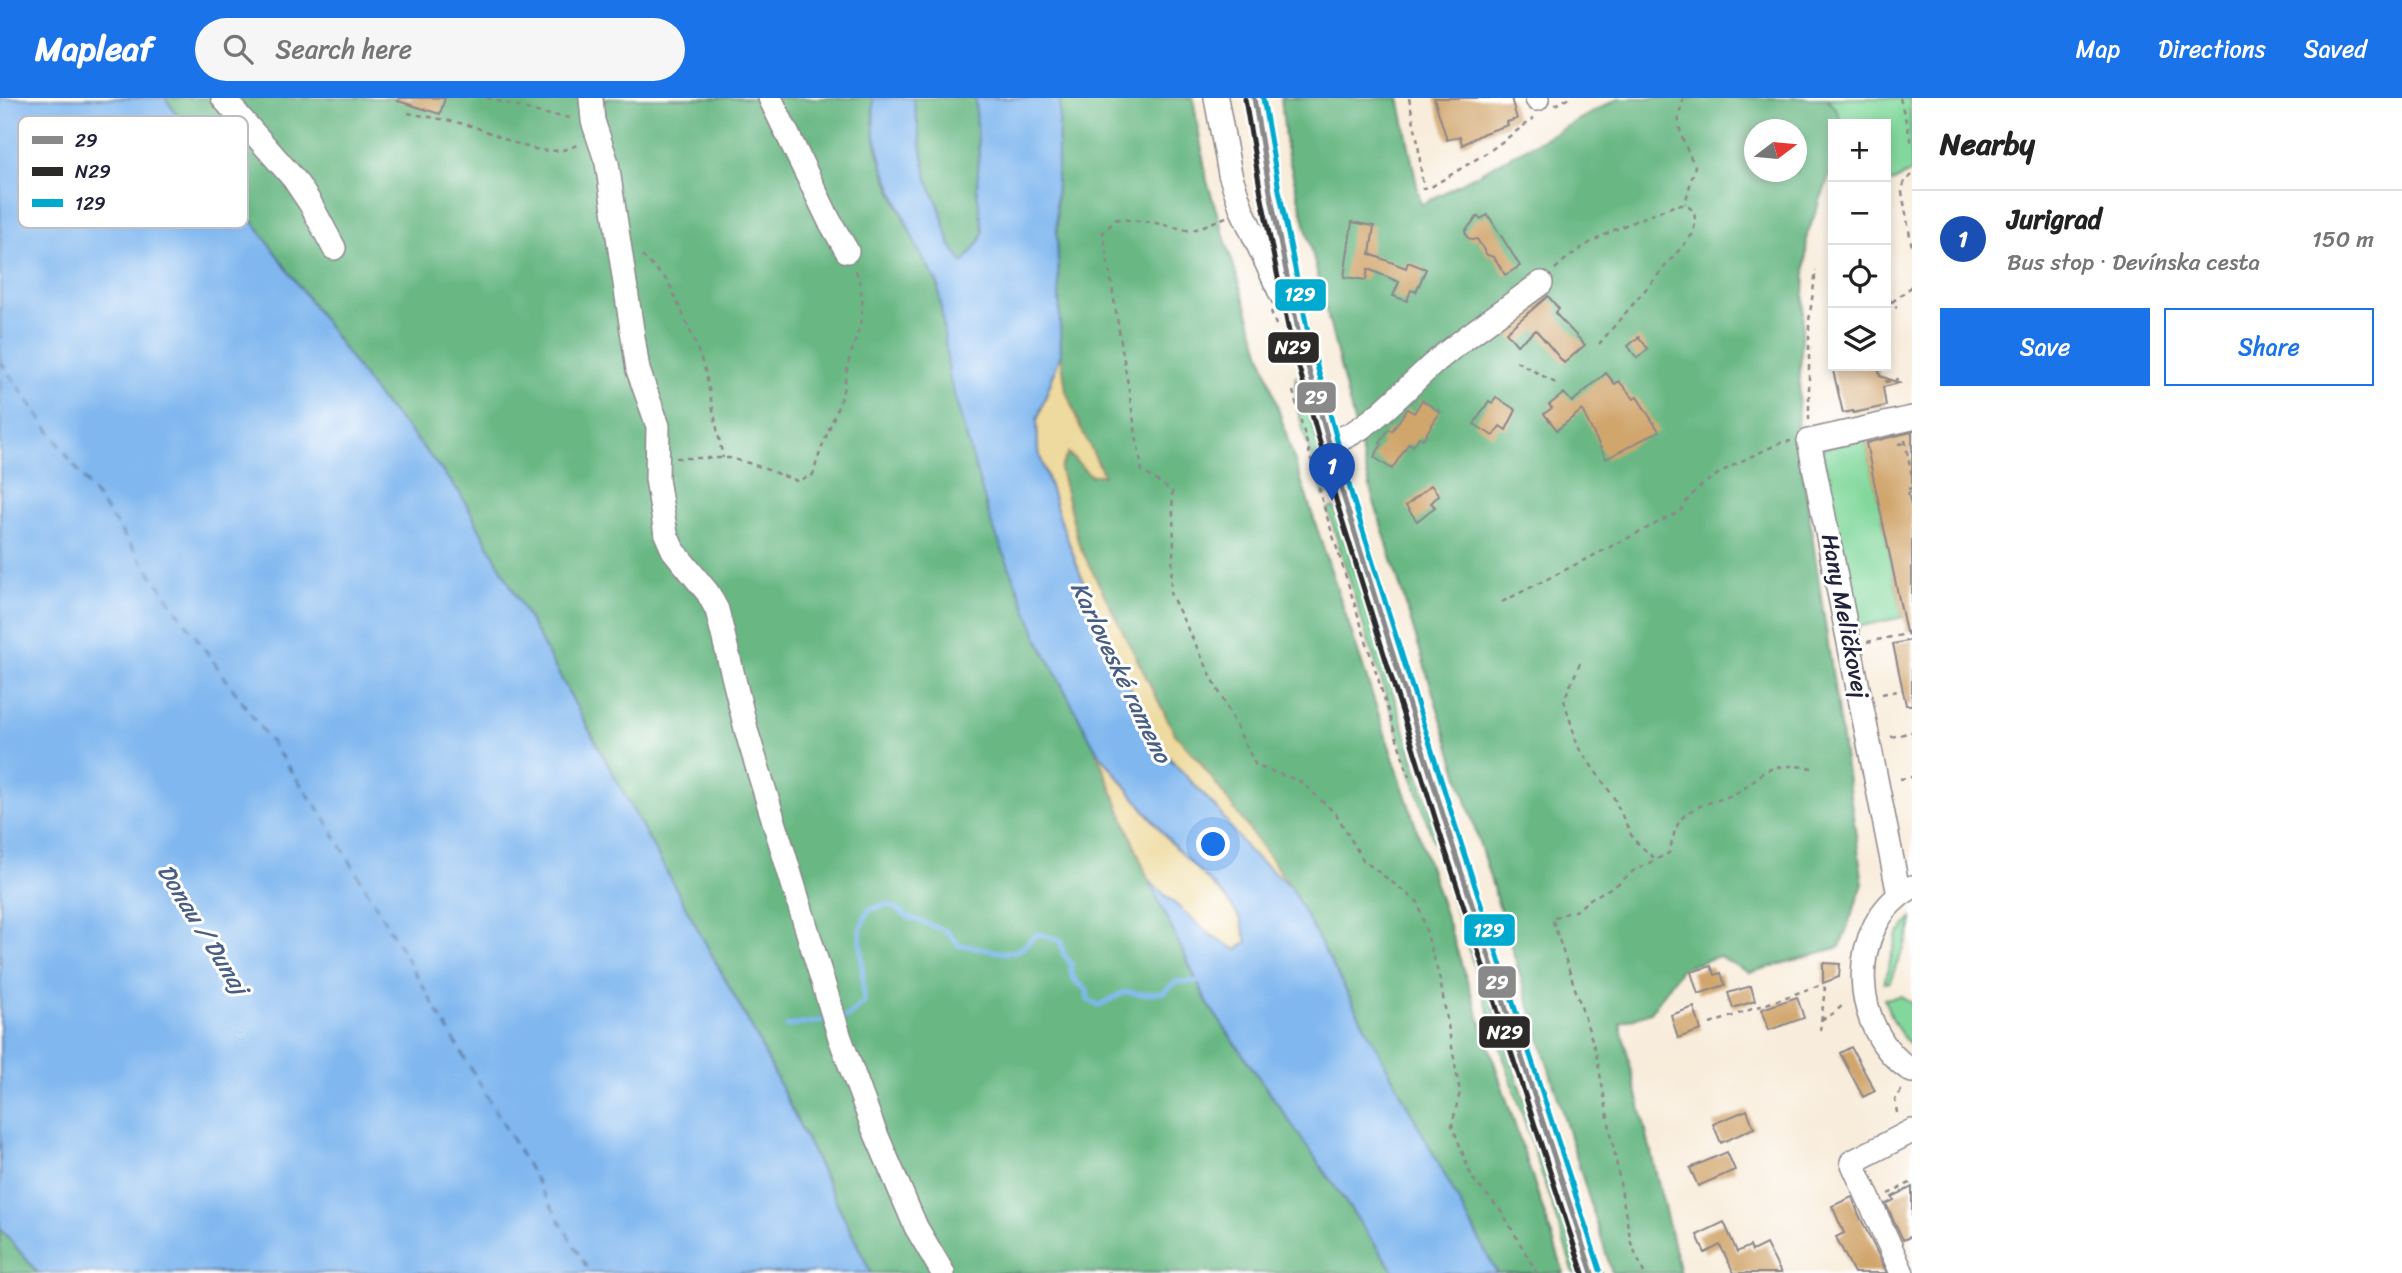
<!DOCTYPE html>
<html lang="en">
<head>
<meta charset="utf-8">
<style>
  :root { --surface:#fff; --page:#f6f6f6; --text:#222; --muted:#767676; --line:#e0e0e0; --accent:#1a73e8 }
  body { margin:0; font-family:Sriracha,sans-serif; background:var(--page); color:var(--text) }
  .controls { position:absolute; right:21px; top:21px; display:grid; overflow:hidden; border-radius:0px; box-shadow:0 4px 10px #0003 }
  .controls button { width:63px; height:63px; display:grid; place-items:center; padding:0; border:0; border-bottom:2px solid var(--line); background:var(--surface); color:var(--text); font:35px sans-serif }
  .compass { position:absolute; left:1744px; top:21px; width:63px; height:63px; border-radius:50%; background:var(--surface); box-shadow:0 4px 10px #0003; rotate:74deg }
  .you { position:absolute; left:1214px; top:747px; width:24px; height:24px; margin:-18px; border:5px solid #fff; border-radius:50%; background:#1a73e8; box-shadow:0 0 0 10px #1a73e833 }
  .badge { display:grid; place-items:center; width:46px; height:46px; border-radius:50%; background:var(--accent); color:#fff; font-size:23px; font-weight:700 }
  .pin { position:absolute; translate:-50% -58px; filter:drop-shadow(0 2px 4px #0008) }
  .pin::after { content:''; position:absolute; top:37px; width:24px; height:21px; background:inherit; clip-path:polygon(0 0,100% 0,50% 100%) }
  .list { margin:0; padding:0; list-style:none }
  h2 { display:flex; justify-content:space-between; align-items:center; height:91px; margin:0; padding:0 28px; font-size:30px }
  h2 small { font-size:23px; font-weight:400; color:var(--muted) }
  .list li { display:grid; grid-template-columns:46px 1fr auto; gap:21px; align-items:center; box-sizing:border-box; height:98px; padding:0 28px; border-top:2px solid var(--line) }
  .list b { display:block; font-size:26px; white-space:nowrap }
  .list p { margin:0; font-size:23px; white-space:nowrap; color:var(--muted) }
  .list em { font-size:23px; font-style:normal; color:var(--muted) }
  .actions { display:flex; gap:14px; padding:21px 28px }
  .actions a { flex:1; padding:16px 0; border:2px solid var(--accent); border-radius:0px; text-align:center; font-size:24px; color:var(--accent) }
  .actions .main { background:var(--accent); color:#fff }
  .icon { flex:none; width:38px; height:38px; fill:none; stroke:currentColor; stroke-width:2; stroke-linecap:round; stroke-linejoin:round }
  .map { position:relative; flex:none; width:1912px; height:1175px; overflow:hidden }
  header { display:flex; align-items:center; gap:42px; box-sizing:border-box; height:98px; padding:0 35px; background:var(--accent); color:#fff }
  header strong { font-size:33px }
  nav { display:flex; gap:38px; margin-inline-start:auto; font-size:24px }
  .search { width:490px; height:63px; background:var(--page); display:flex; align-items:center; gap:18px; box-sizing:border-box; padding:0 24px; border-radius:38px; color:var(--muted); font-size:26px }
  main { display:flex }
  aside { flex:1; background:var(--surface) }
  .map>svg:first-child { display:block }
  .green { fill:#82d89c; stroke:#527d6c; stroke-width:2 }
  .forest { fill:#69b884; stroke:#466d60; stroke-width:2; fill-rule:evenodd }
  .sand { fill:#eeda9e; stroke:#887e6c; stroke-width:2 }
  .water { fill:#80b7ef; stroke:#516c95; stroke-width:2 }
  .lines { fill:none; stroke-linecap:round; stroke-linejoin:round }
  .stream { stroke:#80b7ef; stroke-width:5 }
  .ferry { stroke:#485e83; stroke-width:2; stroke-dasharray:9 7; stroke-linecap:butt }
  .building { fill:#d1a66d }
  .minor-casing { stroke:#8d878a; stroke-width:26 }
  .path { stroke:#8d878a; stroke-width:2.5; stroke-dasharray:5 5; stroke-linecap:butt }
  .minor { stroke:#fff; stroke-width:23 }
  .bus-1-casing { stroke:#fff; stroke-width:10 }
  .bus-2-casing { stroke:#fff; stroke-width:10 }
  .bus-3-casing { stroke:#fff; stroke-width:10 }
  .bus-1 { stroke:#898989; stroke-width:5 }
  .bus-2 { stroke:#2b2a29; stroke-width:5 }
  .bus-3 { stroke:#00a9ce; stroke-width:5 }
  .labels { text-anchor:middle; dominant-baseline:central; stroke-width:6; stroke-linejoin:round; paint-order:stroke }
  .street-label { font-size:23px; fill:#22223b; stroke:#fff }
  .water-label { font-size:24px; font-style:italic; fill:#485e83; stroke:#fff }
  .key { fill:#fff; stroke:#bdbdc4; stroke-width:2 }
  .key-label { font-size:19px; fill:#22223b }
  .line-badge { stroke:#fff; stroke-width:2.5 }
  .badge-label { font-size:19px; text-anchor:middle; font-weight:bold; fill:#fff }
</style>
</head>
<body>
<header>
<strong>Mapleaf</strong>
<div class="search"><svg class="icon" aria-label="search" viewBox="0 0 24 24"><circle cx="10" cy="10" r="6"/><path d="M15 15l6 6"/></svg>Search here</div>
<nav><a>Map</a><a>Directions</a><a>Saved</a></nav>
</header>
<main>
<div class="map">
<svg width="1912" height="1175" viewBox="0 0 1912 1175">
  <rect width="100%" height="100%" fill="#fff"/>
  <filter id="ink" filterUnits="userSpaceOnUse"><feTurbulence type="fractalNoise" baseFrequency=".0143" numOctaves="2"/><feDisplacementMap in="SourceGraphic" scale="14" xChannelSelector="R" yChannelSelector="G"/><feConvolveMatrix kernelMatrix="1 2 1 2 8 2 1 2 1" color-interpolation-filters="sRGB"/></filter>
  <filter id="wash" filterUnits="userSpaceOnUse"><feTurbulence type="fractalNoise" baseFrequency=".00686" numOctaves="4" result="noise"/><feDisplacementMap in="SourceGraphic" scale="28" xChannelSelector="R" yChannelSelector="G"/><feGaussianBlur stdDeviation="1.57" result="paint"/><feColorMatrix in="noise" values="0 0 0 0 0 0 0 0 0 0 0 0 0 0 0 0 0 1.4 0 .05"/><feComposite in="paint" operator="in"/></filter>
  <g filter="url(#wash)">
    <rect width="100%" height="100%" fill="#f8ecda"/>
    <path class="green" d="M1827,0H1910L1912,74L1886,87V26H1842L1837,13Z
      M1296,279L1310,317L1331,395L1324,398C1315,368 1291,306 1296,279Z
      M1866,342L1903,519L1856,529L1821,350Z
      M1334,409L1430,714L1580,1175H1574L1365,532L1328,411Z
      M1912,820C1912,836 1896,866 1890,884L1884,885L1897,838Z
      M1901,898L1912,905V948C1897,934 1891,919 1884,901Z"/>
    <path class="forest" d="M165,0H873C873,11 873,22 874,33C880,78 915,146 938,186L1040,545L1095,650L1149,783L1208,906L1395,1175H871L756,938L460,395L411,335L378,299Z
      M913,0H975L979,55L977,93L983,133L981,141L963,166L950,146L939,108L927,81Z
      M1060,0H1193L1207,83L1291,352L1564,1175H1497L1290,788L1200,664L1175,636L1079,447L1060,371L1068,355L1090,377L1079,326L1066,293L1061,256L1056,107Z
      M1281,0H1399L1421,107L1619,0H1827L1837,13L1842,26H1833V69L1807,137L1797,334L1863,786L1840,849L1749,875L1719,858L1681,871L1651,914L1620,925L1680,1175H1612L1372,397L1286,49ZM1755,32H1797V74H1755Z
      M0,1130L38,1175H0Z"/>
    <path class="sand" d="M1061,256L1066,293L1079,326L1104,377H1090L1068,355L1060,371L1079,447L1175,636L1200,664L1290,788L1249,754L1217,711L1158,648L1094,513L1063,429L1038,352L1037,323Z
      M1095,650L1173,747L1226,800L1241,822L1247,844L1237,852L1209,836L1149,783Z"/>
    <path class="water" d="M0,0H165L378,299L411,335L460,395L756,938L871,1175H38L0,1130Z
      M873,0H913L927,81L939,108L950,146L963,165L981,141L983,133L977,93L979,55L975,0H1060L1056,107L1061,256L1037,322L1038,352L1063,429L1094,513L1158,648L1217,711L1249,754L1290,788L1497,1175H1395L1208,906L1149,783L1209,836L1237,852L1247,844L1241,822L1226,800L1173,747L1095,650L1040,545L991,424L950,282L938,186L916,148L884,71L874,34Z"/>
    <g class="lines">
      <path class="stream" d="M839,920L847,919L864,904L860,832L868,812L888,806L909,819L946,833L960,848C980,846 1002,862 1022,850C1028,846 1031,839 1039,836L1061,843L1063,855L1071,866V875L1075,883L1087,892L1088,902L1099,907L1125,894L1144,896L1164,894L1176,884L1203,883
        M787,928L829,922"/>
      <path class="ferry" d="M0,263L326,722L590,1175"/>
    </g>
    <g id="blocks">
      <path class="building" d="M399,0H445L440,16L398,3Z
        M1434,0H1511L1517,21L1507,24L1508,27L1484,35L1462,47L1460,38L1447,42Z
        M1488,117L1520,168L1505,177L1494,159L1487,157L1477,141L1472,142L1467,139L1465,133L1478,118L1480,121Z
        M1352,124L1374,128L1370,156L1406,170L1408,164L1426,171L1416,194L1411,192L1407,203L1393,198L1399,184L1368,171L1366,182L1344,179Z
        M1548,198L1559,211L1555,215L1585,247L1564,265L1536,232L1517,247L1506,234Z
        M1639,239L1648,251L1637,260L1628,248Z
        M1832,268H1878L1880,278L1899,285L1883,289L1886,308L1853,315V313L1843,315Z
        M1606,275L1615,286L1619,283L1634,301L1637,299L1659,333L1606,361L1582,312L1557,332L1544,316L1552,310L1549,307L1564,295L1572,304Z
        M1496,299L1516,312L1506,332L1500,328L1493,338L1474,326L1489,303L1492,305Z
        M1422,302L1440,314L1423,341L1419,339L1413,348L1409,345L1392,371L1374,359L1382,346L1380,345L1389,331L1392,333L1407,311L1414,315Z
        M1912,334V394L1908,395L1912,412V533L1906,534L1866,345Z
        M1431,387L1439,397L1431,405L1435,409L1417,423L1406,408Z
        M1912,542V607H1906L1893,546Z
        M1823,865L1840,866L1839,879L1823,885Z
        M1711,868L1715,877L1721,875L1725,887L1698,896L1691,874Z
        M1751,888L1755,903L1733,910L1728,895Z
        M1797,899L1804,920L1769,932L1762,911Z
        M1694,909L1701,932L1678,940L1671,917Z
        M1851,949L1875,993L1863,999L1840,955Z
        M1747,1012L1754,1030L1721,1045L1713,1026Z
        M1727,1054L1735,1072L1698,1088L1690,1070Z
        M1912,1089V1138L1903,1142L1886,1106L1894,1102L1892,1099Z
        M1852,1099L1859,1117L1887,1175H1854L1836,1139L1844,1135L1832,1108Z
        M1724,1124L1737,1154L1750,1148L1752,1153L1766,1146L1781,1175H1734L1720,1147L1705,1155L1697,1137Z"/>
    </g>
  </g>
  <g filter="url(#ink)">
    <use href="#blocks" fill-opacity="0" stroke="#8d878a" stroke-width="2"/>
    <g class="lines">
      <defs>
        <path id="minor" d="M223,0L294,81L310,105L334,150
          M591,0L593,23L607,65L638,272L658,328L657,381L666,436L673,452L708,495L717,512L747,635L840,940L873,1029L916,1129L943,1175
          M770,0L829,122L847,153
          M1216,0L1230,76L1242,112L1282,198
          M1254,0L1270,94L1298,232L1344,400L1451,742L1592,1175
          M1537,0V1
          M1329,345C1372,334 1410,283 1445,256C1476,231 1509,209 1541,185
          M1912,789C1844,827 1850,934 1912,973
          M1899,797L1809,343L1912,320
          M1902,1175L1852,1064L1912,1033"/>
      </defs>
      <use href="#minor" class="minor-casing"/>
      <path class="path" d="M487,0L544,16L572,20
        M1409,0L1418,45L1423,90L1431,89L1491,52L1534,20
        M1683,0C1683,7 1680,11 1679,17C1677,34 1688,54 1695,68L1685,106
        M1900,0L1912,46
        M1555,7L1569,0
        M408,15C428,19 449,22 468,27C504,37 542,66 579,46
        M1912,77L1904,84L1902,94L1912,149
        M1226,119L1191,133L1151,124L1117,121L1103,134L1142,373L1172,393L1174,443L1170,495L1256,668L1300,683L1336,716L1363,762L1418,804L1440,882L1460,994L1452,1027L1472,1080L1502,1114L1537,1175
        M642,158L668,183L692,237L705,272L723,360
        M1555,171C1590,138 1633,124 1676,107C1696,105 1698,121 1692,137L1599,246
        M1888,201L1897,210
        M1892,204L1910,190L1912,182
        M1271,213L1276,227
        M1886,237H1889
        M1516,263L1559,287
        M1885,284L1898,281
        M1293,293L1323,406L1409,679
        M1809,322V223L1816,172
        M1905,342L1912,379
        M1898,346L1905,345
        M676,360H729L752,366L797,383L813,377C820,350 832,326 841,300C845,288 846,274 849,262C861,226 868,210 856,172
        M1908,391L1912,390
        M1502,504L1681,413C1697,379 1749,360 1782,344L1791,343
        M1909,535L1911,542
        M1867,544L1912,535
        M1580,565L1564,602L1578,649L1613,698L1633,741L1654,760
        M1882,596L1903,592
        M1891,639L1912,634
        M1900,681L1912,679
        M1821,922L1834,915L1844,906
        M1710,926L1817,888L1825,890L1820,933
        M1897,1015L1895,1002L1902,991
        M1888,1096L1912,1084
        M1106,1175H1111
        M1644,1175L1631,1145L1596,954L1552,820L1577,812L1590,801L1618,786L1633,773L1669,755C1672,745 1675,726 1683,719C1700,702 1728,704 1747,688C1758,680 1758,675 1774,670C1786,667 1799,668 1812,670"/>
      <use href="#minor" class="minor"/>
      <defs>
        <path id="bus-1" d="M1254,0L1270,94L1298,232L1344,400L1451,742L1592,1175"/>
        <path id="bus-2" d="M1245,1L1261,96L1289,234L1336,402L1443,745L1583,1175"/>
        <path id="bus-3" d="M1263,0L1279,92L1307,230L1352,398L1459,739L1600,1172"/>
      </defs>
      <use href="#bus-1" class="bus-1-casing"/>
      <use href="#bus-2" class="bus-2-casing"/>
      <use href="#bus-3" class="bus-3-casing"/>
      <use href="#bus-1" class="bus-1"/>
      <use href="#bus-2" class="bus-2"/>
      <use href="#bus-3" class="bus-3"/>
    </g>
  </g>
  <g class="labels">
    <g class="street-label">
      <text transform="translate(1845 518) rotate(79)">Hany Meličkovej</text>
    </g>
    <g class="water-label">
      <text transform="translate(1121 574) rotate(64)">Karloveské rameno</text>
      <text transform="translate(203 831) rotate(58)">Donau / Dunaj</text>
    </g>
  </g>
  <rect x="18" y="18" width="230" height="112" rx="10" class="key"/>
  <rect x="32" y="38" width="31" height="8" fill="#898989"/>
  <rect x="32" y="69" width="31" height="9" fill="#2b2a29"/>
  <rect x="32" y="101" width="31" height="8" fill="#00a9ce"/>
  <g class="key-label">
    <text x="75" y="49">29</text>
    <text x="75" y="80">N29</text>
    <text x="75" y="112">129</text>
  </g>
  <g class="line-badge">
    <rect x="1274" y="180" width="53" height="34" rx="7" fill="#00a9ce"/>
    <rect x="1267" y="233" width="53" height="33" rx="7" fill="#2b2a29"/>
    <rect x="1296" y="283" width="41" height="33" rx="7" fill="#898989"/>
    <rect x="1463" y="815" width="53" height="34" rx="7" fill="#00a9ce"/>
    <rect x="1477" y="867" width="40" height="34" rx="7" fill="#898989"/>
    <rect x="1478" y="917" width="53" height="34" rx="7" fill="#2b2a29"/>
  </g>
  <g class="badge-label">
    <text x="1300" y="203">129</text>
    <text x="1293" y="256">N29</text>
    <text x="1316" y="306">29</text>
    <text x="1489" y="839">129</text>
    <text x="1497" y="891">29</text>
    <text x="1505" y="941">N29</text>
  </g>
</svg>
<div class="controls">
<button>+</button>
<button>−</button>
<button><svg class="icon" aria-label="locate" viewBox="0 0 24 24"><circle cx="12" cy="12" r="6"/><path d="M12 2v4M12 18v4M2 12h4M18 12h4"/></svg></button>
<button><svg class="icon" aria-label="layers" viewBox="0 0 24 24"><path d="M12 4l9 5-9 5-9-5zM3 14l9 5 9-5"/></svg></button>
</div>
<svg class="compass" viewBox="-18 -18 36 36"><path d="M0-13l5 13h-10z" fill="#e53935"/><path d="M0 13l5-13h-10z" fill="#767676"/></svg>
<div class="you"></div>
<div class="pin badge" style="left:1332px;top:403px;background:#1a4fb4">1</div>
</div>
<aside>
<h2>Nearby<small></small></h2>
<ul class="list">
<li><span class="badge" style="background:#1a4fb4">1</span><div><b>Jurigrad</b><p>Bus stop · Devínska cesta</p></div><em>150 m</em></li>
</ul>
<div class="actions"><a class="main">Save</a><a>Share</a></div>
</aside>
</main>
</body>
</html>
